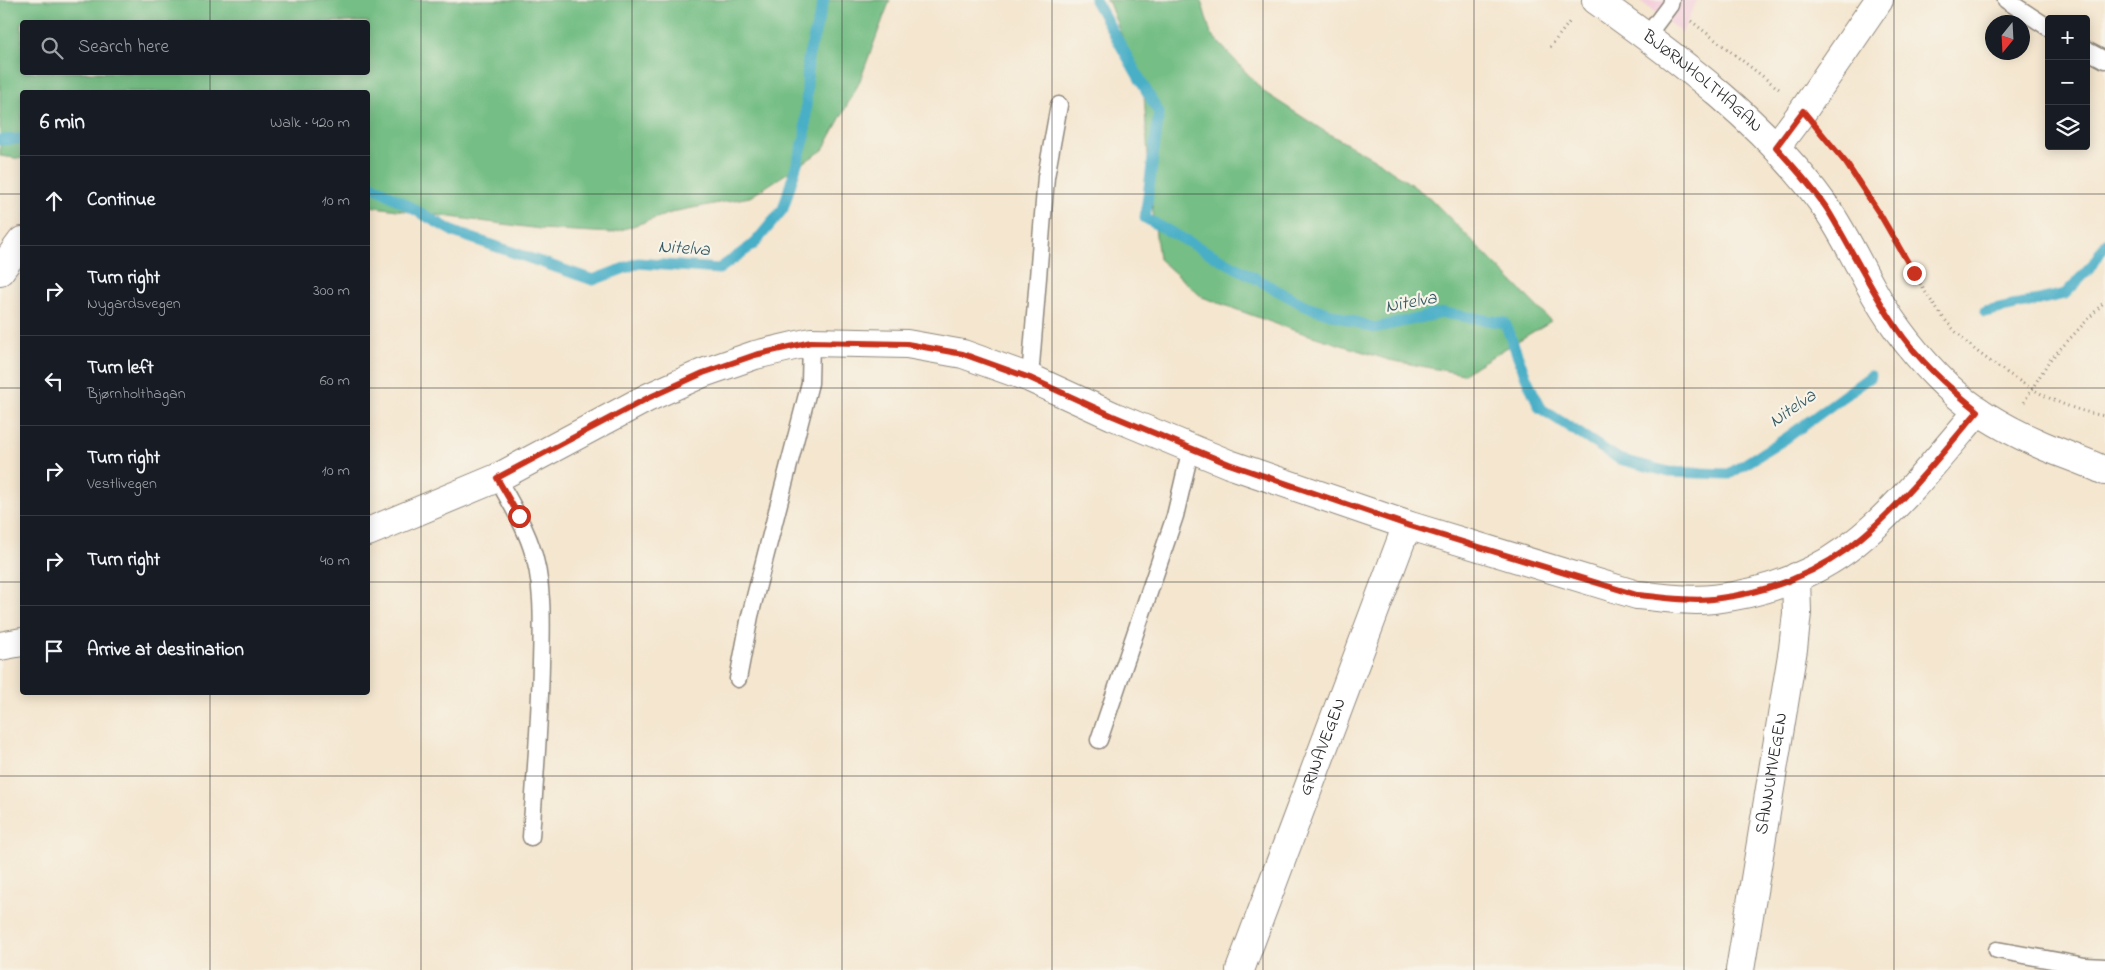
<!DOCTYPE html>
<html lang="en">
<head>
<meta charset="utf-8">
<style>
  :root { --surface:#171b24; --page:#242831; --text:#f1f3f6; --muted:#9ea1a6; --line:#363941 }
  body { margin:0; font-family:"Indie Flower",sans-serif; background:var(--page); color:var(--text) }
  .controls { position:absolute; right:15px; top:15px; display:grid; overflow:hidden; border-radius:5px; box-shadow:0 2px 12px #0003 }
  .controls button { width:45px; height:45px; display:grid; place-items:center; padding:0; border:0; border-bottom:1px solid var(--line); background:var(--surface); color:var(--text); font:25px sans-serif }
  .compass { position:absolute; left:1985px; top:15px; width:45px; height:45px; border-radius:50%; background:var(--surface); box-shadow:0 2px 12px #0003; rotate:198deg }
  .stop { position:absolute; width:15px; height:15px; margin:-11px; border:4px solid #c8321e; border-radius:50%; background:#fff }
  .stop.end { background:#c8321e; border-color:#fff; box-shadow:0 1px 5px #0008 }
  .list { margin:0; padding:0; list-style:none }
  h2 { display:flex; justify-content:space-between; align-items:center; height:65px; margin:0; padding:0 20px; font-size:21px }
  h2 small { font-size:16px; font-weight:400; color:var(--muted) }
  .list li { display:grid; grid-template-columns:32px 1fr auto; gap:15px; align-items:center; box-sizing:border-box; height:90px; padding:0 20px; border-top:1px solid var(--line) }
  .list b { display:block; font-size:19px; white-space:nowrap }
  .list p { margin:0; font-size:16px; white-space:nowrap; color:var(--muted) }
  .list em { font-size:16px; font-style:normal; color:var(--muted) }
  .icon { flex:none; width:28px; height:28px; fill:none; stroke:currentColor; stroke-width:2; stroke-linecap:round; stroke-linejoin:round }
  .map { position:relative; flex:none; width:2105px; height:970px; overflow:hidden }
  .search { position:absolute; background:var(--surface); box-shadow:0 2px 12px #0003; left:20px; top:20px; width:350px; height:55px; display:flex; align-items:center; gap:12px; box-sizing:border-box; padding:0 18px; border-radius:5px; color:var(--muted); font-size:19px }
  .panel { position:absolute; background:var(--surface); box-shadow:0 2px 12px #0003; left:20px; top:90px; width:350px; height:605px; border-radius:5px }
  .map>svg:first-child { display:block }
  .built { fill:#f4cfdc }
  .forest { fill:#75be85; stroke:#507458; fill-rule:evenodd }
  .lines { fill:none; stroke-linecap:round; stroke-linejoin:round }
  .stream { stroke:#48afc7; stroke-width:11 }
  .service-casing { stroke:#90887d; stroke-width:19 }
  .minor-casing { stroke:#90887d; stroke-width:30 }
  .tertiary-casing { stroke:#90887d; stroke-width:30 }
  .path { stroke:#90887d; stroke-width:3; stroke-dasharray:1 4; stroke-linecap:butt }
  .service { stroke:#fff; stroke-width:16 }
  .minor { stroke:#fff; stroke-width:28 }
  .tertiary { stroke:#fff; stroke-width:28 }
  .route { stroke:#c8321e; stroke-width:6 }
  .grid { fill:none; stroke:#2b2b2b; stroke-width:1; stroke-opacity:0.55 }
  .labels { text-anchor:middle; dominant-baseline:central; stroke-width:4.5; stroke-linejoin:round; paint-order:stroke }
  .street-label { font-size:18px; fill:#2b2b2b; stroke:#f7f3e8 }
  .water-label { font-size:19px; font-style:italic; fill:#355962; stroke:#f7f3e8 }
</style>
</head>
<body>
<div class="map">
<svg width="2105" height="970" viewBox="0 0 2105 970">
  <rect width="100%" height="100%" fill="#f7f3e8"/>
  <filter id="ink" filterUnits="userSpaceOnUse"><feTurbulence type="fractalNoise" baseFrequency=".02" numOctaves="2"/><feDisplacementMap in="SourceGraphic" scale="10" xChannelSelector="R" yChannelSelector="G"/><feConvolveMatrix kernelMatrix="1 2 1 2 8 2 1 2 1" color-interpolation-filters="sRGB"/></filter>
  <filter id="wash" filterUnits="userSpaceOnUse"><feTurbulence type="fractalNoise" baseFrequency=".0096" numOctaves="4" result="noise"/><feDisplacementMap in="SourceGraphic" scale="20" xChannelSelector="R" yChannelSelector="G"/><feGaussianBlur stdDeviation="1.12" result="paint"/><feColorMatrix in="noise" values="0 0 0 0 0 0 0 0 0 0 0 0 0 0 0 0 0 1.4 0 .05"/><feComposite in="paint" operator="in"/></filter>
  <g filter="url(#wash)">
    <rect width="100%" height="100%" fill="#f4e6cf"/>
    <path class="built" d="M1639,0H1697L1682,33Z"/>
    <path class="forest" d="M0,0H890L859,83L823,150L750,197L677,211L612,233L540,229L368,206V92H22V159L0,156ZM22,22H368V72H22Z
      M1105,0H1201L1211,34L1264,92L1324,131L1381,163L1430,198L1551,321L1463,374L1389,360L1287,328L1202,297L1159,259L1150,188L1144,95L1109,3Z"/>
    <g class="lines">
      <path class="stream" d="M1095,0L1159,113L1145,218L1306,306L1374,328L1443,313L1505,323L1526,377L1540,408L1619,459L1669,472L1729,474L1785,439L1871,376
        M0,140L22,139
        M368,183L454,232L593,280L638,263L719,269L754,244L783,209L805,137L808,58L824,0
        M1985,312L2065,294L2092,266L2105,244"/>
    </g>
  </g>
  <g filter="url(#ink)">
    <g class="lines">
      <defs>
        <path id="service" d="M2006,0L2049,28
          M1646,37L1670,5L1671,0
          M2086,50L2105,60
          M1030,378L1046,177L1059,105
          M497,478C509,500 523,522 531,546C544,581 542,626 541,663C540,721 535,779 531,837
          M738,679L750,616L810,383L811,342
          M1099,740L1175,516L1191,448
          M1997,950L2085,966L2105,967"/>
        <g id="minor">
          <path d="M1776,147L1803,111L1879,0"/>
          <path d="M0,271L22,241"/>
          <path d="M368,532L497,478L647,398L703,373L755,355L811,342L907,344L963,354L1030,378L1113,416L1229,464L1407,525L1637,595C1662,597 1688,602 1713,599C1767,593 1821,573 1862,537C1903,503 1943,452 1978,411"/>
          <path d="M0,646L22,642"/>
          <path id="s1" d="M1240,970L1407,525"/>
          <path id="s2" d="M1740,970L1793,649L1797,613L1796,577"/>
        </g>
        <g id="tertiary">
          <path id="s3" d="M1596,0C1679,59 1767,124 1827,209C1845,235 1859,266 1875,294C1894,328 1919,359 1947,386C1972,410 2004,428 2035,442C2058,453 2083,460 2105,471"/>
        </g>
      </defs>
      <use href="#service" class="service-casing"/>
      <use href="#minor" class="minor-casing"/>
      <use href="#tertiary" class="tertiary-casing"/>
      <path class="path" d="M1691,21L1779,89
        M1550,47L1571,20
        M1825,137C1846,161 1865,189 1882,217C1906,256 1925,301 1958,334C1974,351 1995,365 2015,378C2043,397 2071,410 2105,416
        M2024,402L2049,361L2105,301"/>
      <use href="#service" class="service"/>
      <use href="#minor" class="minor"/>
      <use href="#tertiary" class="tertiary"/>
    </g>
  </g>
  <g class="lines" filter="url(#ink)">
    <path class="route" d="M519,516L497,478L648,398L703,373L755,355L811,342L907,344L963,354L1030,378L1113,416L1229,464L1407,525L1637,595C1662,597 1688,602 1713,599C1767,593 1821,573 1862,537C1903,503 1943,452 1978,411C1947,386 1918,360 1896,327C1871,290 1852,250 1829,212C1814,188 1794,168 1776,147L1803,111L1846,163L1881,216L1914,273"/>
  </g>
  <path class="grid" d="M210,0V22M421,0V970M632,0V970M842,0V970M1052,0V970M1263,0V970M1474,0V970M1684,0V970M1894,0V970M210,72V92M0,194H22M368,194H2105M0,388H22M368,388H2105M0,582H22M368,582H2105M210,692V970M0,776H2105"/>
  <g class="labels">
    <g class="street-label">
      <text stroke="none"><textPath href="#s3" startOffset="134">BJØRNHOLTHAGAN</textPath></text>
      <text stroke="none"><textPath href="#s1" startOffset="238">GRINAVEGEN</textPath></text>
      <text stroke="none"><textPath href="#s2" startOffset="199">SANNUMVEGEN</textPath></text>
    </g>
    <g class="water-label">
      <text transform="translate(684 249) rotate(4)">Nitelva</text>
      <text transform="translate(1411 303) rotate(-11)">Nitelva</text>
      <text transform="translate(1793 409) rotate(-35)">Nitelva</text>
    </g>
  </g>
</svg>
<div class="controls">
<button>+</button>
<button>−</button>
<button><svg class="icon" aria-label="layers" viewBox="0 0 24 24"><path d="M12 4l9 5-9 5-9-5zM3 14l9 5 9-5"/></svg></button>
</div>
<svg class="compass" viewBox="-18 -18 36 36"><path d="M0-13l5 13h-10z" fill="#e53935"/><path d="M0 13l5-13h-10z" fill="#9ea1a6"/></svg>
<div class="stop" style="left:519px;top:516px"></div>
<div class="stop end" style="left:1914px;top:273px"></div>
<div class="search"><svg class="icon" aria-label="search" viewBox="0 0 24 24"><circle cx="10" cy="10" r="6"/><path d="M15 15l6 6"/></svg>Search here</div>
<section class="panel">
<h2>6 min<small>Walk · 420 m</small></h2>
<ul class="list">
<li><svg class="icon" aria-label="ahead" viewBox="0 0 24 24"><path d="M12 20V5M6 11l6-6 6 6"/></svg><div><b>Continue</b></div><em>10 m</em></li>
<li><svg class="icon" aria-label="right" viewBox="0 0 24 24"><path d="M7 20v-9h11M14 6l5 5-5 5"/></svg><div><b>Turn right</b><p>Nygardsvegen</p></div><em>300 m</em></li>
<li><svg class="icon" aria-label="left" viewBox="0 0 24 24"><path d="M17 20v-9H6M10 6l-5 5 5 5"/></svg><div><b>Turn left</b><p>Bjørnholthagan</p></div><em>60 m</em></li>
<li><svg class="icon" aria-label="right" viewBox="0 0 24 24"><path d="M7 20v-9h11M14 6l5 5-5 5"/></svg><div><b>Turn right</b><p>Vestlivegen</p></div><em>10 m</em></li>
<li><svg class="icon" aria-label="right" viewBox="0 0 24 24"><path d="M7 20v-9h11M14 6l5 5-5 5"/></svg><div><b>Turn right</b></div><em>40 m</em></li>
<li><svg class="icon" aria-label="arrive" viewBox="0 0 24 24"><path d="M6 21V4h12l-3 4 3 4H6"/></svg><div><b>Arrive at destination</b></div></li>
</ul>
</section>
</div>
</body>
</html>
